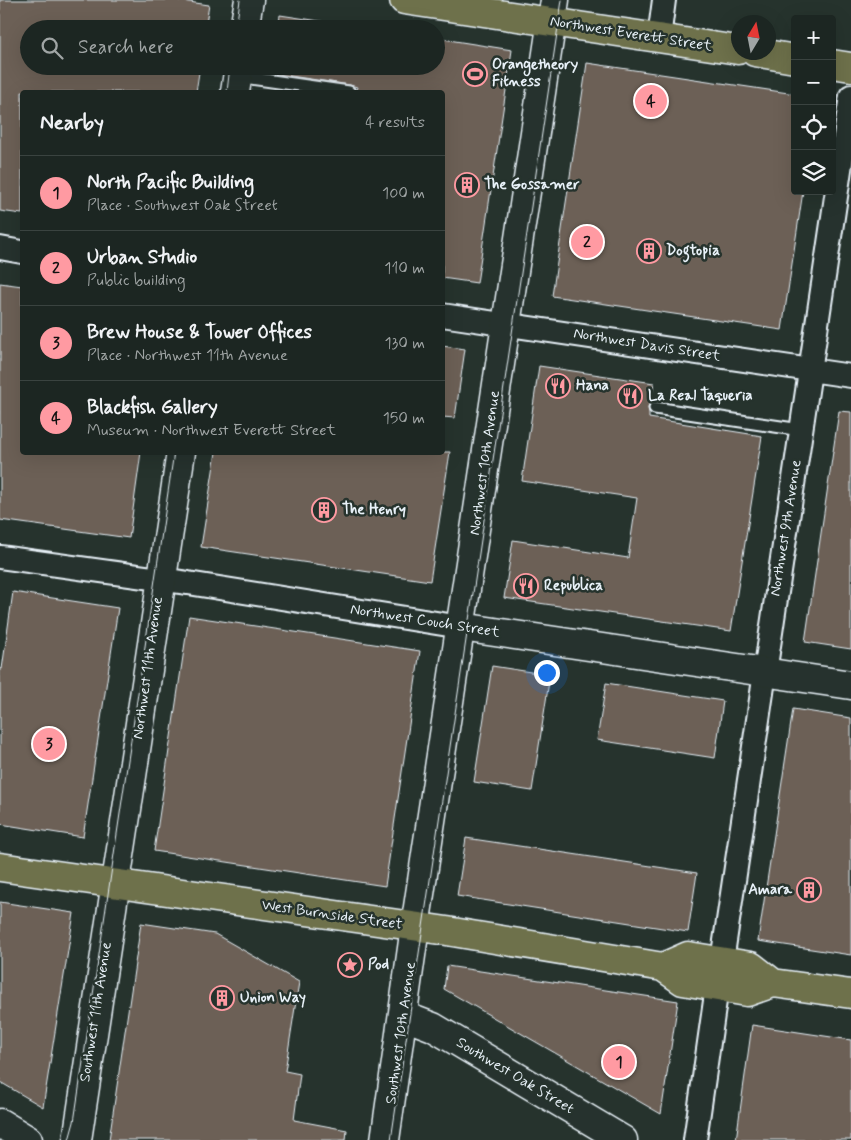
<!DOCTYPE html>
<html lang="en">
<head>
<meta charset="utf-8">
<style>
  :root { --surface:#1c2622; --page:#252e2a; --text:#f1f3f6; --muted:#a0a5a5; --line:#3a4340; --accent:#ff9aa2 }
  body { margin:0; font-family:Mynerve,sans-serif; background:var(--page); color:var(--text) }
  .controls { position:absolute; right:15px; top:15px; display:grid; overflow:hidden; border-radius:5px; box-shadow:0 5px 20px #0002 }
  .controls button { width:45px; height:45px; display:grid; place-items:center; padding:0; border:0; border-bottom:1px solid var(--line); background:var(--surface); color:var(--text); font:25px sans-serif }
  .compass { position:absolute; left:731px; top:15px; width:45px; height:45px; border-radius:50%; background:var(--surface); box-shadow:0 5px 20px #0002; rotate:10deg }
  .you { position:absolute; left:546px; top:672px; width:18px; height:18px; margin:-12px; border:4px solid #fff; border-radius:50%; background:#1a73e8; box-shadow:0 0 0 8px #1a73e833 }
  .badge { display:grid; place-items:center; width:32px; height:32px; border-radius:50%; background:var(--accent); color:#111; font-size:16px; font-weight:700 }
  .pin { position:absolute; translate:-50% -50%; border:2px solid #fff; box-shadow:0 1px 5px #0006 }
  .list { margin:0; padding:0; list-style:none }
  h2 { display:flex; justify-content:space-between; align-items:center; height:65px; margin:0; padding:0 20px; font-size:21px }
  h2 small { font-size:16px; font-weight:400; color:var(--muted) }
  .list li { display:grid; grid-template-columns:32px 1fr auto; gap:15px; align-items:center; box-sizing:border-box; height:75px; padding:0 20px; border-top:1px solid var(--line) }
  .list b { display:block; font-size:19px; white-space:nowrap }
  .list p { margin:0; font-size:16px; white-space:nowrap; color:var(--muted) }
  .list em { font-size:16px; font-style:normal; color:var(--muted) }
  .icon { flex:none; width:28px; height:28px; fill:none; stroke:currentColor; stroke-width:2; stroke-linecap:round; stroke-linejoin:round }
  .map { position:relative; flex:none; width:851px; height:1140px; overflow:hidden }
  .search { position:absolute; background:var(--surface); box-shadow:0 5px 20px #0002; left:20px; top:20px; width:425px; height:55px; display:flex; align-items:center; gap:12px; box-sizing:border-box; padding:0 18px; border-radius:28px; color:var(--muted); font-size:19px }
  .panel { position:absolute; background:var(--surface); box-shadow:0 5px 20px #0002; left:20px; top:90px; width:425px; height:365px; border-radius:5px }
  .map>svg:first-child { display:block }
  .building { fill:#6c6157; stroke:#e8f1f8 }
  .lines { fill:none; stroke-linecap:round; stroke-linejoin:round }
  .lane-casing { stroke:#e8f1f8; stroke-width:15 }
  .street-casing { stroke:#e8f1f8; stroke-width:26 }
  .secondary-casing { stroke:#e8f1f8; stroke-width:31 }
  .primary-casing { stroke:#e8f1f8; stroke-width:31 }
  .lane { stroke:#26332d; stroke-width:11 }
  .street { stroke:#26332d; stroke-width:22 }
  .secondary { stroke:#26332d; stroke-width:28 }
  .primary { stroke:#6e714b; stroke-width:28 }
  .tram { stroke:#e8f1f8; stroke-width:1 }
  .labels { text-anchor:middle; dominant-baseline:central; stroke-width:5; stroke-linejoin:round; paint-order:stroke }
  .street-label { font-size:15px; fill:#e8f1f8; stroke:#26332d }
  .poi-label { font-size:15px; font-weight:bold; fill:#e8f1f8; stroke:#26332d; text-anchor:start }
</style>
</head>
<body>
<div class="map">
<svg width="851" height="1140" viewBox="0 0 851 1140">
  <rect width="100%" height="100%" fill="#26332d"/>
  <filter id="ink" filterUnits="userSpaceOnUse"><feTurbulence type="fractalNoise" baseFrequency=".02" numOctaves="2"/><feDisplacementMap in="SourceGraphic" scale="10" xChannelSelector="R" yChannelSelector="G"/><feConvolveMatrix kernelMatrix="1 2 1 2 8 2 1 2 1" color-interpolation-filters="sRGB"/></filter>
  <g filter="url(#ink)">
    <path class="building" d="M0,0H175L209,5L205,29H29V66H200L196,92H22V214L0,211Z
      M280,15L372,29H278Z
      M436,38L512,50L477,283L442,278V92H356L357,87L350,85L271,73L272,66H436Z
      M587,63L795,94V191H803L782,330L552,296Z
      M0,283L22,286V452H141L129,538L0,520Z
      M442,346L465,349L455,418L442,417Z
      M539,366L654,383L651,402L648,407L649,413V418L762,436L731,631L504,598L513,540L628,558L637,498L522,481Z
      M839,411L851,412V649L805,642Z
      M216,452H450L430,581L201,547Z
      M13,592L118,608L83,837L0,824V668L2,669Z
      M189,616L420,651L385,886L154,851Z
      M492,666L550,675L532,791L474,782Z
      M606,683L723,701L715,758L597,740Z
      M793,709L851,718V955L758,941Z
      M466,838L697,873L688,932L457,896Z
      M0,902L74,913L43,1107L0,1082Z
      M141,923L215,934L299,982L285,1071L300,1074L294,1120L347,1130L346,1140H109Z
      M447,966L678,1001L661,1114L444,989Z
      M752,1025L851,1040V1140H736Z"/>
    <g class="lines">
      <defs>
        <path id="lane" d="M237,76L349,92
          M655,408L801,430"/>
        <path id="street" d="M659,38L664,0
          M0,248L22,252
          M442,315L851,376
          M0,557L188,583L461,627
          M722,961L851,96
          M695,1140L717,987"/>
        <path id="secondary" d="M244,29L249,0
          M235,92L239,66
          M461,627L851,685
          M404,1016L433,1027L623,1140
          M0,1123L28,1140
          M77,1140L181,452
          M385,1140L415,927L555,0"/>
        <path id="primary" d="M404,0L738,50
          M755,52L795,59
          M832,64L851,67
          M0,867L447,931L663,967L683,981L747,992L773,983L851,994
          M663,967L688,956L751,966L773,983"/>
      </defs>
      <use href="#lane" class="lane-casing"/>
      <use href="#street" class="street-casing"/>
      <use href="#secondary" class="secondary-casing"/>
      <use href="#primary" class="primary-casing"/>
      <use href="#lane" class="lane"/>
      <use href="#street" class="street"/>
      <use href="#secondary" class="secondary"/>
      <use href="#primary" class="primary"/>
      <path class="tram" d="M236,29L240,0
        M227,92L230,66
        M69,1140L74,1122L174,452
        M391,1140L562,0"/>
    </g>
  </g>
  <defs>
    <symbol id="stadium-ring" viewBox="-11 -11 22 22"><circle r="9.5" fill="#26332d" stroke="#ff9aa2" stroke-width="1.5"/><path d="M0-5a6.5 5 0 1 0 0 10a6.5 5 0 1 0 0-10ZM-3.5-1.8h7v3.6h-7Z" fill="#ff9aa2"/></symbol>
    <symbol id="building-ring" viewBox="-11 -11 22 22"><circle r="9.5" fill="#26332d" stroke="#ff9aa2" stroke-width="1.5"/><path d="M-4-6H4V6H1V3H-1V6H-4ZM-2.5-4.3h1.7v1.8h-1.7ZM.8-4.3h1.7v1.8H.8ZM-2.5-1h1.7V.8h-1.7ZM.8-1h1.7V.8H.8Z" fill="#ff9aa2"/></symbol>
    <symbol id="restaurant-ring" viewBox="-11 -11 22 22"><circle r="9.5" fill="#26332d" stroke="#ff9aa2" stroke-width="1.5"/><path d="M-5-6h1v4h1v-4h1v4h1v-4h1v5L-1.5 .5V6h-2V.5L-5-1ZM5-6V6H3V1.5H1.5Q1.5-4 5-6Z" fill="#ff9aa2"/></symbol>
    <symbol id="sight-ring" viewBox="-11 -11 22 22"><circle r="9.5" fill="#26332d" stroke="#ff9aa2" stroke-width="1.5"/><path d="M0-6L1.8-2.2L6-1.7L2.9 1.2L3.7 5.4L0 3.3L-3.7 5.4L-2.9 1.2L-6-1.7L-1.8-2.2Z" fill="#ff9aa2"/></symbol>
  </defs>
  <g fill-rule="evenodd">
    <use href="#stadium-ring" x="461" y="60" width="28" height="28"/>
    <use href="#building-ring" x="453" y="171" width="28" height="28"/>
    <use href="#building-ring" x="635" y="237" width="28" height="28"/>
    <use href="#restaurant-ring" x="544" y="372" width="28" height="28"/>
    <use href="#restaurant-ring" x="616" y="382" width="28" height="28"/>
    <use href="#building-ring" x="310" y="496" width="28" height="28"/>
    <use href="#restaurant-ring" x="512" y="572" width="28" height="28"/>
    <use href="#building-ring" x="795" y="876" width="28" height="28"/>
    <use href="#sight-ring" x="336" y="951" width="28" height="28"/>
    <use href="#building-ring" x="208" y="984" width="28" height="28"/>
  </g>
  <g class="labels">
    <g class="street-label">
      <text transform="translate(631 34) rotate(9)">Northwest Everett Street</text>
      <text transform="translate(647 345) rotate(9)">Northwest Davis Street</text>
      <text transform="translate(485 463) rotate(-82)">Northwest 10th Avenue</text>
      <text transform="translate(786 528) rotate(-81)">Northwest 9th Avenue</text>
      <text transform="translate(425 621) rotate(9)">Northwest Couch Street</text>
      <text transform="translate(148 668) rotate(-82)">Northwest 11th Avenue</text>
      <text transform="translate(332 915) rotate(8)">West Burnside Street</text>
      <text transform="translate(96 1012) rotate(-81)">Southwest 11th Avenue</text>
      <text transform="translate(401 1033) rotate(-82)">Southwest 10th Avenue</text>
      <text transform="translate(515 1076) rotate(31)">Southwest Oak Street</text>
    </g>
    <g class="poi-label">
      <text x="492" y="65">Orangetheory<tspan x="492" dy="17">Fitness</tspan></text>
      <text x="484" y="185">The Gossamer</text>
      <text x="666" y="251">Dogtopia</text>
      <text x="576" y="386">Hana</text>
      <text x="648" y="396">La Real Taqueria</text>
      <text x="342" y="510">The Henry</text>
      <text x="544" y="586">Republica</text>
      <text x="792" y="890" text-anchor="end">Amara</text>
      <text x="368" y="965">Pod</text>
      <text x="240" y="998">Union Way</text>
    </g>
  </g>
</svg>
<div class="controls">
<button>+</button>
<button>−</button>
<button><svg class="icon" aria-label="locate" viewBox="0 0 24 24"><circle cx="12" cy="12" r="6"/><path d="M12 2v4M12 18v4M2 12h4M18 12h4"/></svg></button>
<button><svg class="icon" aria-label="layers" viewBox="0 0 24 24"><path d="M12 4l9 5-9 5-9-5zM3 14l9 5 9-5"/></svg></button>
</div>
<svg class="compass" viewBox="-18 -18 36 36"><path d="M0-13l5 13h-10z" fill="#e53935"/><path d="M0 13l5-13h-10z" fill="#a0a5a5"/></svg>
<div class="you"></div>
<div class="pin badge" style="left:619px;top:1062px">1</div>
<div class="pin badge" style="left:587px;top:242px">2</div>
<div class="pin badge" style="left:49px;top:744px">3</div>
<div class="pin badge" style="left:651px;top:101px">4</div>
<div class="search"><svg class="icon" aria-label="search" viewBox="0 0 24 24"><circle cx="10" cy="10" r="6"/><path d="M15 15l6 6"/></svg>Search here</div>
<section class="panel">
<h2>Nearby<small>4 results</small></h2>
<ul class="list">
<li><span class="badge">1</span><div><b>North Pacific Building</b><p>Place · Southwest Oak Street</p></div><em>100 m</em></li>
<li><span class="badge">2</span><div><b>Urban Studio</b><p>Public building</p></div><em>110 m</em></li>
<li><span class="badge">3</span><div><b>Brew House &amp; Tower Offices</b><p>Place · Northwest 11th Avenue</p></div><em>130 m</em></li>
<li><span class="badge">4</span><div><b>Blackfish Gallery</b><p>Museum · Northwest Everett Street</p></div><em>150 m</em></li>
</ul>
</section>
</div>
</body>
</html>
